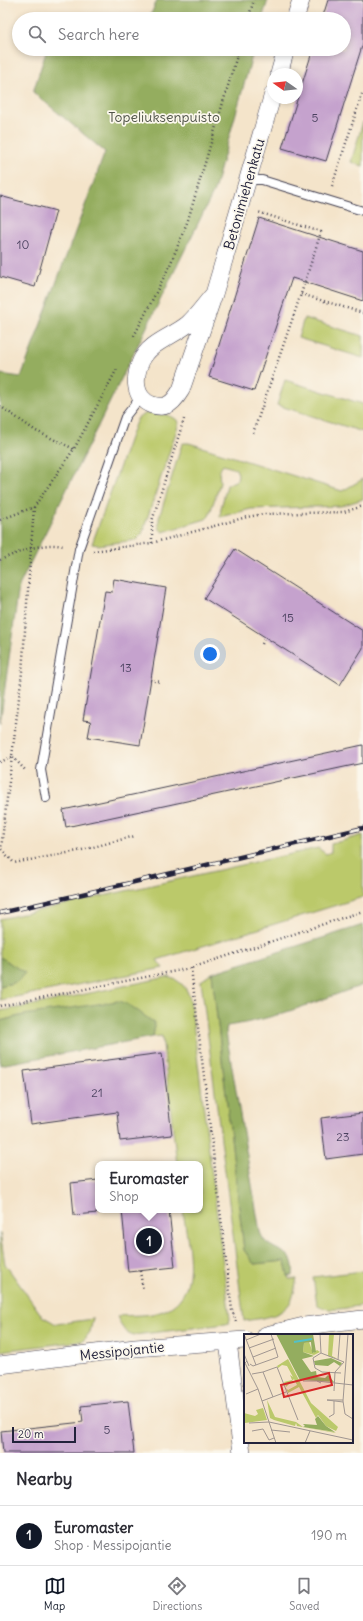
<!DOCTYPE html>
<html lang="en">
<head>
<meta charset="utf-8">
<style>
  :root { --surface:#fff; --page:#f7f7f7; --text:#2b2b33; --muted:#7c7c81; --line:#e1e1e2; --accent:#111827 }
  body { margin:0; font-family:Delius,sans-serif; background:var(--page); color:var(--text) }
  .compass { position:absolute; left:267px; top:68px; width:36px; height:36px; border-radius:50%; background:var(--surface); box-shadow:0 2px 6px #0003; rotate:284deg }
  .scale { position:absolute; left:12px; bottom:10px; width:64px; box-sizing:border-box; padding-left:4px; border:2px solid #22223b; border-top:0; font-size:11px; line-height:14px; white-space:nowrap; color:#22223b; -webkit-text-stroke:3px #fbf7ec; paint-order:stroke }
  .you { position:absolute; left:210px; top:654px; width:14px; height:14px; margin:-10px; border:3px solid #fff; border-radius:50%; background:#1a73e8; box-shadow:0 0 0 6px #1a73e833 }
  .badge { display:grid; place-items:center; width:26px; height:26px; border-radius:50%; background:var(--accent); color:#fff; font-size:13px; font-weight:700 }
  .pin { position:absolute; translate:-50% -50%; border:2px solid #fff; box-shadow:0 1px 4px #0006 }
  .popup { position:absolute; left:95px; top:1161px; width:108px; height:52px; box-sizing:border-box; display:grid; place-content:center; border-radius:8px; background:var(--surface); filter:drop-shadow(0 1px 3px #0005); font-size:13px; white-space:nowrap; color:var(--muted) }
  .popup b { font-size:15px; color:var(--text) }
  .popup::after { content:''; position:absolute; left:50%; top:100%; margin-left:-8px; border:8px solid transparent; border-top-color:var(--surface) }
  .list { margin:0; padding:0; list-style:none }
  h2 { display:flex; justify-content:space-between; align-items:center; height:52px; margin:0; padding:0 16px; font-size:17px }
  h2 small { font-size:13px; font-weight:400; color:var(--muted) }
  .list li { display:grid; grid-template-columns:26px 1fr auto; gap:12px; align-items:center; box-sizing:border-box; height:60px; padding:0 16px; border-top:1px solid var(--line) }
  .list b { display:block; font-size:15px; white-space:nowrap }
  .list p { margin:0; font-size:13px; white-space:nowrap; color:var(--muted) }
  .list em { font-size:13px; font-style:normal; color:var(--muted) }
  .icon { flex:none; width:22px; height:22px; fill:none; stroke:currentColor; stroke-width:2; stroke-linecap:round; stroke-linejoin:round }
  .map { position:relative; flex:none; width:363px; height:1453px; overflow:hidden }
  .search { position:absolute; background:var(--surface); box-shadow:0 2px 6px #0003; left:12px; right:12px; top:12px; height:44px; display:flex; align-items:center; gap:10px; box-sizing:border-box; padding:0 14px; border-radius:22px; color:var(--muted); font-size:15px }
  .sheet { height:112px; background:var(--surface) }
  nav { display:flex; justify-content:space-around; align-items:center; box-sizing:border-box; height:56px; border-top:1px solid var(--line); background:var(--surface); font-size:11px; color:var(--muted) }
  nav a { display:grid; justify-items:center; gap:2px }
  nav .on { color:var(--accent) }
  .map>svg:first-child { display:block }
  .green { fill:#bbc96b; stroke:#6e7653 }
  .forest { fill:#94ad5f; stroke:#5b684d }
  .building { fill:#c5a2cd }
  .lines { fill:none; stroke-linecap:round; stroke-linejoin:round }
  .lane-casing { stroke:#423f50; stroke-width:10 }
  .street-casing { stroke:#423f50; stroke-width:18 }
  .path { stroke:#423f50; stroke-width:2.5; stroke-dasharray:1 3; stroke-linecap:butt }
  .lane { stroke:#fff; stroke-width:8 }
  .street { stroke:#fff; stroke-width:17 }
  .rail-casing { stroke:#22223b; stroke-width:4.5 }
  .rail { stroke:#fbf7ec; stroke-width:3; stroke-dasharray:9; stroke-linecap:butt }
  .labels { text-anchor:middle; dominant-baseline:central; stroke-width:3.5; stroke-linejoin:round; paint-order:stroke }
  .number-label { font-size:12px; fill:#4b4260 }
  .park-label { font-size:14px; fill:#505449; stroke:#fbf7ec }
  .street-label { font-size:14px; fill:#22223b; stroke:#fbf7ec }
  .inset-river { fill:none; stroke:#53c1c8; stroke-width:2 }
  .inset-road { fill:none; stroke:#a09691; stroke-width:1 }
  .view { fill:#d62828; fill-opacity:0.15; stroke:#d62828; stroke-width:2 }
  .inset-edge { fill:none; stroke:#22223b; stroke-width:2 }
</style>
</head>
<body>
<div class="map">
<svg width="363" height="1453" viewBox="0 0 363 1453">
  <rect width="100%" height="100%" fill="#fbf7ec"/>
  <filter id="ink" filterUnits="userSpaceOnUse"><feTurbulence type="fractalNoise" baseFrequency=".025" numOctaves="2"/><feDisplacementMap in="SourceGraphic" scale="8" xChannelSelector="R" yChannelSelector="G"/><feConvolveMatrix kernelMatrix="1 2 1 2 8 2 1 2 1" color-interpolation-filters="sRGB"/></filter>
  <filter id="wash" filterUnits="userSpaceOnUse"><feTurbulence type="fractalNoise" baseFrequency=".012" numOctaves="4" result="noise"/><feDisplacementMap in="SourceGraphic" scale="16" xChannelSelector="R" yChannelSelector="G"/><feGaussianBlur stdDeviation="0.9" result="paint"/><feColorMatrix in="noise" values="0 0 0 0 0 0 0 0 0 0 0 0 0 0 0 0 0 1.4 0 .05"/><feComposite in="paint" operator="in"/></filter>
  <g filter="url(#wash)">
    <rect width="100%" height="100%" fill="#f4e4ca"/>
    <path class="green" d="M363,122V166L351,162Z
      M304,318L363,336V358L298,338Z
      M285,380L363,404V432L277,405Z
      M147,413C156,414 174,413 179,423L142,534L136,540L98,545L92,544L135,424L138,418Z
      M184,443H189L342,491L363,479V499L341,506L251,509L220,517L221,508L227,485L237,480L238,474L236,469L223,465L219,471L220,483L209,516L206,519L163,532C158,529 159,524 159,518L182,444Z
      M363,835V897L157,960L163,968L0,1000V986L17,982L2,958H0V919L318,848L326,854L331,852V844Z
      M212,973L244,1250L254,1264L285,1261L289,1279H297C295,1286 294,1297 290,1303C279,1318 261,1318 244,1321L201,981Z
      M167,977C179,979 187,987 190,999L230,1319L229,1323L226,1324L134,1335C123,1332 121,1326 117,1316C131,1315 148,1316 160,1312C204,1298 187,1243 183,1210H200V1164H177L162,1036L153,1037L155,1023L143,1016L24,1015L0,1021V1011L28,1006Z
      M0,1233L5,1264L42,1316L56,1324L93,1319L90,1332L83,1341L0,1351Z
      M363,1271V1305C349,1307 328,1314 317,1304L313,1277Z"/>
    <path class="forest" d="M157,0H268L262,19H149Z
      M47,49H254L214,191L19,586L0,723V374L21,377L105,152L33,92Z
      M363,925V985C319,1000 274,1020 227,1026L226,1032L260,1232C261,1235 263,1238 264,1240C278,1255 296,1248 293,1276H288L285,1261L254,1264L244,1250L212,973Z
      M0,958H2L25,973L17,982L0,986Z
      M118,1001C131,1003 143,1016 155,1023L153,1037L0,1065V1021L24,1015Z"/>
    <g id="blocks">
      <path class="building" d="M328,0H363V43L326,161L282,148L313,49H344V19H322Z
        M0,196L56,211L35,287L0,277Z
        M259,218L363,251V301L292,278L254,391L209,377Z
        M235,549L363,631V648L340,685L204,598Z
        M114,579L166,588L140,745L88,737L91,721L83,720L105,591L112,592Z
        M363,745V763L66,827L63,810Z
        M162,1053L172,1135L120,1141L117,1112L31,1124L24,1071Z
        M363,1113V1154L326,1159L321,1118Z
        M98,1180V1213L74,1215L71,1183Z
        M122,1210H169L175,1267L128,1272Z
        M128,1401L134,1453H3L1,1431L83,1422L81,1406Z"/>
    </g>
  </g>
  <g filter="url(#ink)">
    <use href="#blocks" fill-opacity="0" stroke="#423f50" stroke-width="1"/>
    <g class="lines">
      <defs>
        <path id="lane" d="M247,180H262L363,211
          M46,798L41,770L79,549L125,417L140,398"/>
        <path id="street" d="M295,19L301,0
          M279,74L286,49
          M214,294C206,303 198,315 188,324C172,337 150,342 141,361C134,377 133,398 152,405C156,406 163,407 167,405C173,403 178,395 181,390L214,294L273,94
          M266,1335L304,1326L363,1319
          M228,1342L242,1453
          M0,1365L135,1348L245,1340"/>
      </defs>
      <use href="#lane" class="lane-casing"/>
      <use href="#street" class="street-casing"/>
      <path class="path" d="M248,19L254,0
        M332,186L363,91
        M301,294L363,313
        M134,336L170,265L188,220L239,49
        M0,406L36,431L74,449
        M253,433L301,294L321,232L258,212
        M34,507L22,672L1,849L14,863L78,851L135,836
        M0,520L34,507L74,449L117,369
        M152,543V521L184,419
        M93,551L152,543L247,517L263,514L344,512L363,506
        M0,560C22,551 41,542 64,546
        M262,644L265,637
        M150,680L160,682
        M13,757L26,771
        M0,762L12,757
        M191,968L232,1310L236,1322
        M0,1006L191,968L363,911
        M140,1271L143,1290"/>
      <use href="#lane" class="lane"/>
      <use href="#street" class="street"/>
      <defs>
        <path id="rail" d="M0,913L130,883L363,828"/>
      </defs>
      <use href="#rail" class="rail-casing"/>
      <use href="#rail" class="rail"/>
    </g>
  </g>
  <g class="labels">
    <g class="number-label">
      <text x="315" y="117">5</text>
      <text x="23" y="244">10</text>
      <text x="288" y="617">15</text>
      <text x="126" y="667">13</text>
      <text x="97" y="1092">21</text>
      <text x="343" y="1136">23</text>
      <text x="107" y="1429">5</text>
    </g>
    <g class="park-label">
      <text x="164" y="117">Topeliuksenpuisto</text>
    </g>
    <g class="street-label">
      <text transform="translate(244 194) rotate(-74)">Betonimiehenkatu</text>
      <text transform="translate(122 1351) rotate(-6)">Messipojantie</text>
    </g>
  </g>
  <g transform="translate(244 1334)">
    <rect width="109" height="109" fill="#f4e4ca"/>
    <path d="M85,0H90L88,22L94,25L84,22ZM65,8L69,19L73,16L76,18L70,21L59,18L60,9ZM44,25L67,69L94,93L92,97L82,92L74,81L72,84L55,53L44,59L42,54L44,56L53,51L50,45L42,53L40,48L48,46L46,41L49,43L43,32L38,31L34,34L33,32ZM23,66L31,83L52,88L59,93L90,98L92,99L53,92L52,89L51,92L30,86L26,84ZM19,74L23,86L1,89L0,79L11,82L14,80L12,76Z" fill="#bbc96b"/>
    <path d="M32,0H69L72,18L68,19L67,8L60,9L59,18L70,22L58,25L67,38L72,37L73,43L81,44L84,41L90,48L56,46ZM87,24L98,29L96,32L90,28L84,32L71,31L70,27ZM74,82L82,92L91,98L59,93L61,92L59,90L73,91L71,85Z" fill="#94ad5f"/>
    <path class="inset-river" d="M50,8L68,5"/>
    <path class="inset-road" d="M0,0L12,31M76,0L77,19M104,0L99,67L101,80L109,85M2,6L17,0M5,14L30,5M77,19L69,24L71,34L78,38L97,39M77,19L100,28M0,20L5,32M9,23L32,14M94,26L96,0M3,27L1,29L14,55L25,88L109,106M6,30L9,32L34,23L27,0M19,38L33,33L54,86M8,40L19,38L29,63M59,47H73M77,49L73,47L109,51M90,57L91,38L100,28M2,60L14,55M18,67L42,58M99,68L83,66H99M85,83L90,80V67M5,89L25,88L32,109M27,96L46,98M8,97L19,95L25,106L30,104M61,109L66,97"/>
    <path class="view" d="M85,39L88,51L40,63L37,51Z"/>
    <rect width="109" height="109" class="inset-edge"/>
  </g>
</svg>
<svg class="compass" viewBox="-18 -18 36 36"><path d="M0-13l5 13h-10z" fill="#e53935"/><path d="M0 13l5-13h-10z" fill="#7c7c81"/></svg>
<div class="scale">20 m</div>
<div class="you"></div>
<div class="pin badge" style="left:149px;top:1241px">1</div>
<div class="popup"><b>Euromaster</b>Shop</div>
<div class="search"><svg class="icon" aria-label="search" viewBox="0 0 24 24"><circle cx="10" cy="10" r="6"/><path d="M15 15l6 6"/></svg>Search here</div>
</div>
<section class="sheet">
<h2>Nearby<small></small></h2>
<ul class="list">
<li><span class="badge">1</span><div><b>Euromaster</b><p>Shop · Messipojantie</p></div><em>190 m</em></li>
</ul>
</section>
<nav>
<a class="on"><svg class="icon" aria-label="map" viewBox="0 0 24 24"><path d="M3 6l6-2 6 2 6-2v14l-6 2-6-2-6 2zM9 4v14M15 6v14"/></svg>Map</a>
<a><svg class="icon" aria-label="directions" viewBox="0 0 24 24"><path d="M12 3l9 9-9 9-9-9zM9 14v-3h6M13 9l2 2-2 2"/></svg>Directions</a>
<a><svg class="icon" aria-label="saved" viewBox="0 0 24 24"><path d="M7 4h10v16l-5-4-5 4z"/></svg>Saved</a>
</nav>
</body>
</html>
